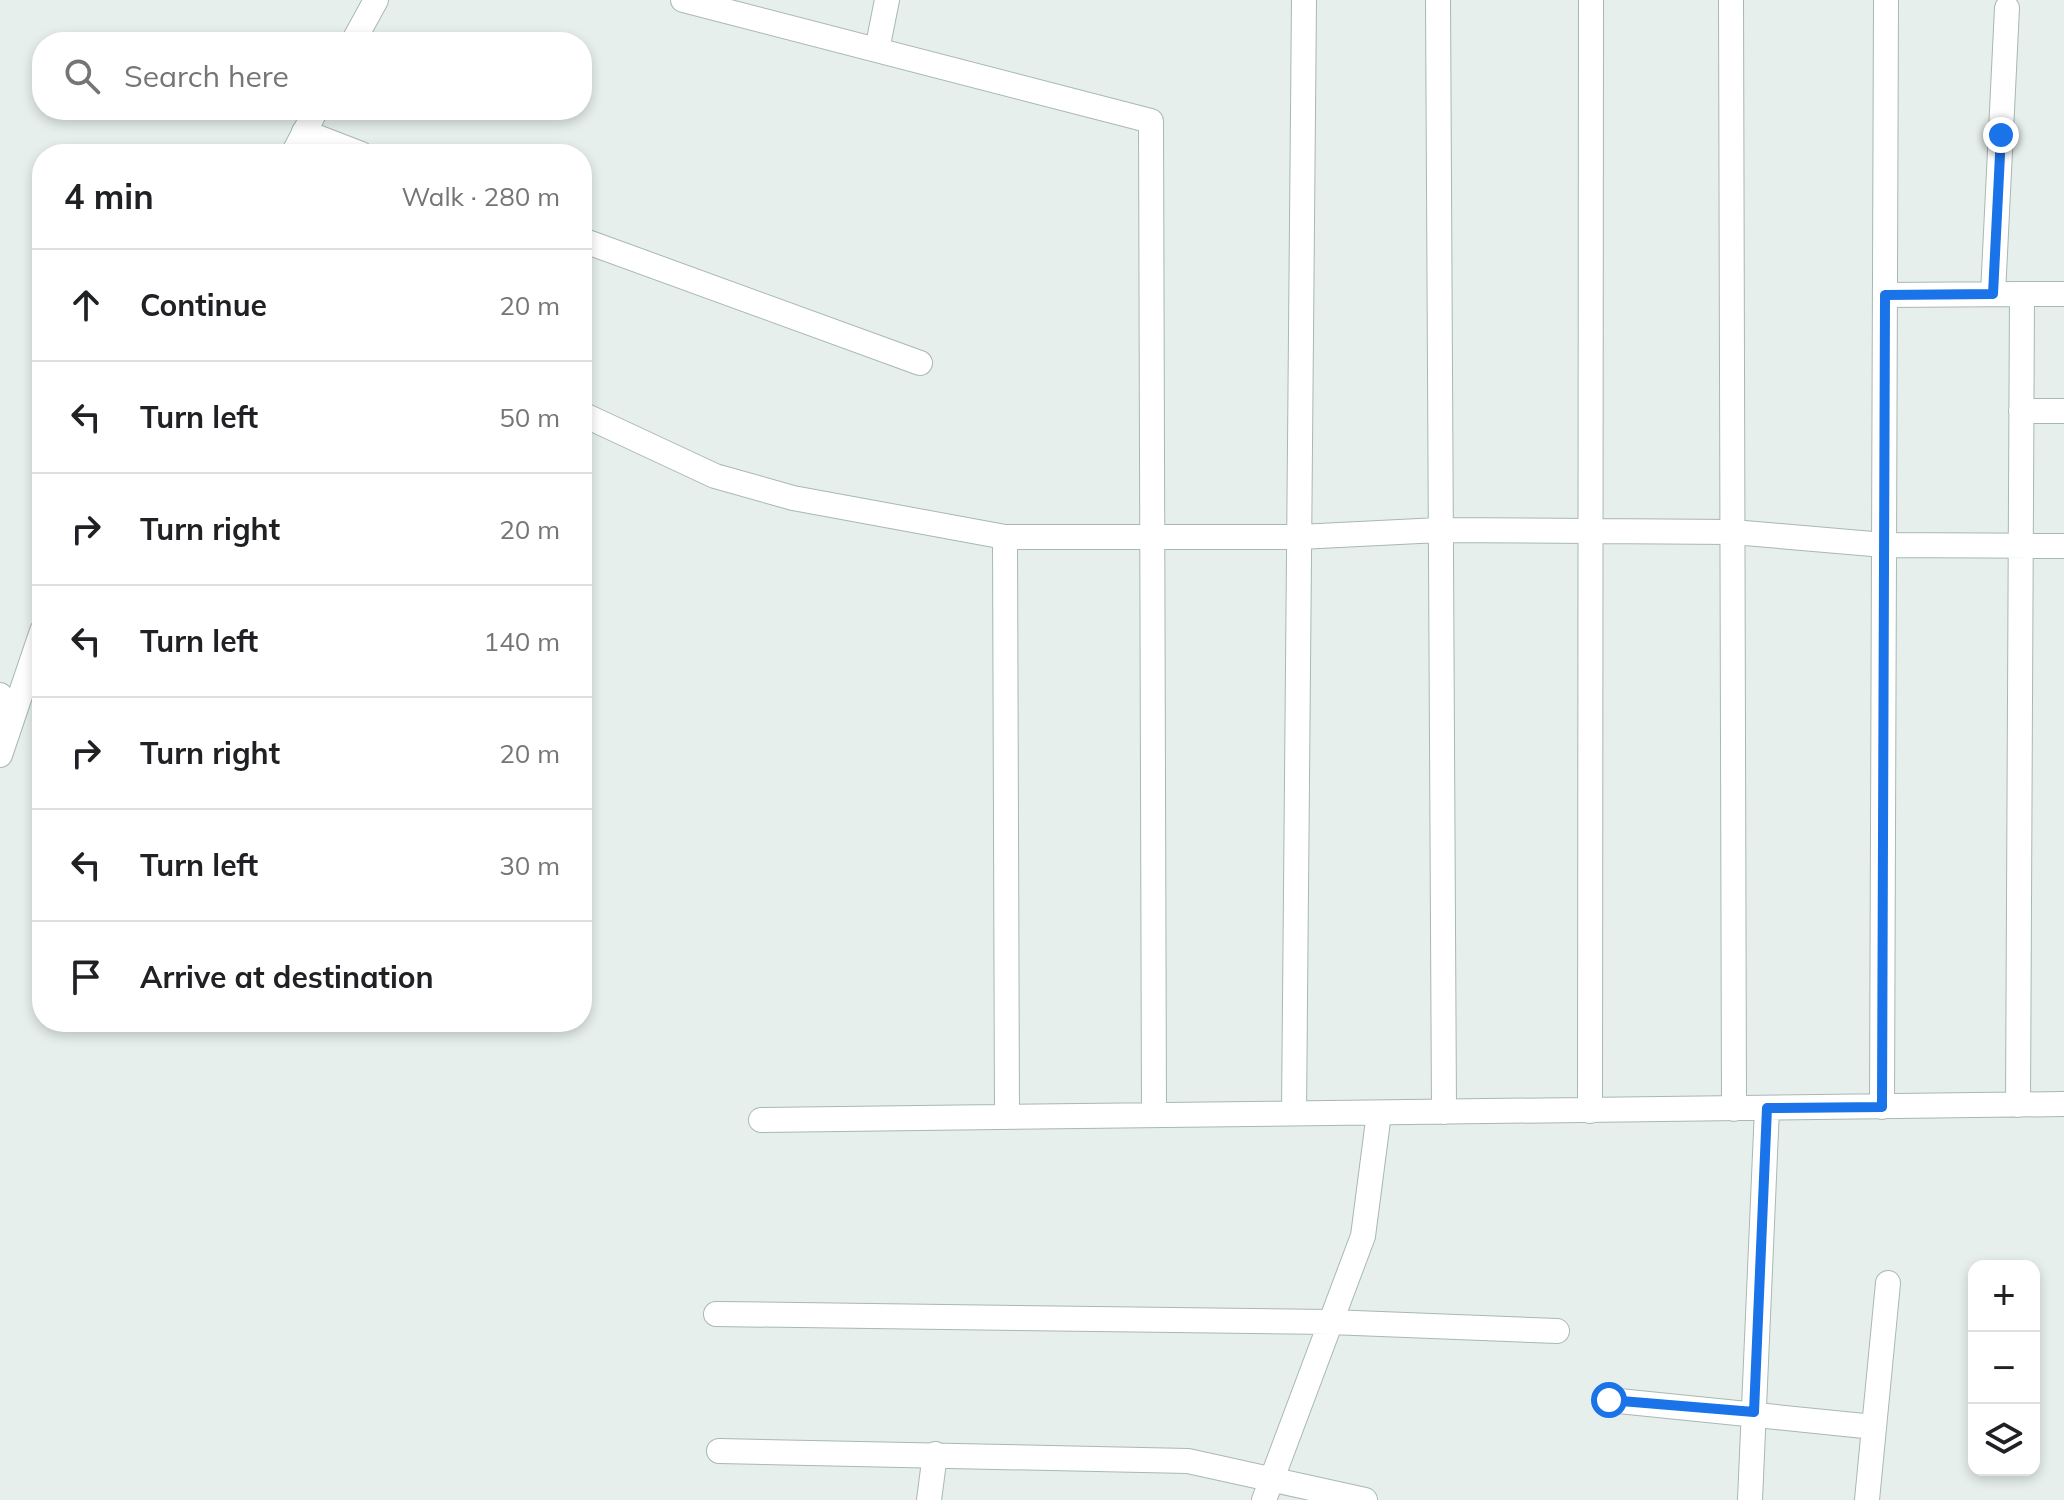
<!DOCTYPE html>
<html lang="en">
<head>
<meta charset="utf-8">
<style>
  :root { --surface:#fff; --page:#f6f6f6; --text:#202124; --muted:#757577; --line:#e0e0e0 }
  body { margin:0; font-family:Mulish,sans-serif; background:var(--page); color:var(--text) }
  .controls { position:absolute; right:24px; bottom:24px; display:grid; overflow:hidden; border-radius:16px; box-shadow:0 4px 12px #0003 }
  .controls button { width:72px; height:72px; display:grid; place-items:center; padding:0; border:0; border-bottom:2px solid var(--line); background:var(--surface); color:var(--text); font:40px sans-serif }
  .stop { position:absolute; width:24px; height:24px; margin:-18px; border:6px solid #1a73e8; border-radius:50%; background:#fff }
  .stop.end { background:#1a73e8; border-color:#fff; box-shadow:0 2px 8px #0008 }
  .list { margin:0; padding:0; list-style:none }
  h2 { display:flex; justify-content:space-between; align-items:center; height:104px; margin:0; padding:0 32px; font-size:34px }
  h2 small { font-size:26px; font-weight:400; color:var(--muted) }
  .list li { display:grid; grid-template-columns:52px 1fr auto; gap:24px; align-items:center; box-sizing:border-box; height:112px; padding:0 32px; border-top:2px solid var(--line) }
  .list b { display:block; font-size:30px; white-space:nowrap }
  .list em { font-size:26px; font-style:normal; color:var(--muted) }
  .icon { flex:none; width:44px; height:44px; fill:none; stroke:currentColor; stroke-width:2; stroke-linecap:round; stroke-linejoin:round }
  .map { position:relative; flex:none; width:2064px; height:1500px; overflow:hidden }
  .search { position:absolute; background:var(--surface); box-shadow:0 4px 12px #0003; left:32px; top:32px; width:560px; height:88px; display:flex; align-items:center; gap:20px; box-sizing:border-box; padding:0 28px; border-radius:32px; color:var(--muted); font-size:30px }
  .panel { position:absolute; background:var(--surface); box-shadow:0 4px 12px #0003; left:32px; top:144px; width:560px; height:888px; border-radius:32px }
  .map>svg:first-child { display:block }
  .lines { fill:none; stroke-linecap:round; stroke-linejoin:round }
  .minor-casing { stroke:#a8b8b2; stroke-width:26 }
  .tertiary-casing { stroke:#a8b8b2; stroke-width:26 }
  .minor { stroke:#fff; stroke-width:24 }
  .tertiary { stroke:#fff; stroke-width:24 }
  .route { stroke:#1a73e8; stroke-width:10 }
</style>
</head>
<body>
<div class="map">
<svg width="2064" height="1500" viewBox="0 0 2064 1500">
  <rect width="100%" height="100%" fill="#e6efeb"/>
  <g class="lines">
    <defs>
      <path id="minor" d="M683,0L1151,121L1154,1115
        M1438,0L1444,1112
        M1731,0L1734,1109
        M877,50L887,0
        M304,132L361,154
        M582,240L920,363
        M1993,294L2007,8
        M2022,294H2064
        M1885,295L2022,294L2018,1105
        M2021,411H2064
        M582,414L715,476L793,498L1005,537
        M0,695L7,734
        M1882,1107L1886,0
        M1590,1111L1591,0
        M1294,1113L1304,0
        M1007,1117L1005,537H1299L1439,530L1733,532L1884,545L2064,546
        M761,1120L2064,1104
        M716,1314L1330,1322L1557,1331
        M1609,1400L1874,1427
        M719,1451L1188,1461L1365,1500
        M929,1500L935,1454
        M1264,1500L1363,1236L1379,1113
        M1750,1500L1767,1108
        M1867,1500L1888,1283"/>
      <path id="tertiary" d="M353,42L376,0
        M293,154L316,110
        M0,755L42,631"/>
    </defs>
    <use href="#minor" class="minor-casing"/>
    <use href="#tertiary" class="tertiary-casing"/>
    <use href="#minor" class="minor"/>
    <use href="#tertiary" class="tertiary"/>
  </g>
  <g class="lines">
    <path class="route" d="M1609,1400L1754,1412L1767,1108L1882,1107L1885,295L1993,294L2001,135"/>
  </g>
</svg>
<div class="controls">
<button>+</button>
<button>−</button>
<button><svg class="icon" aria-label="layers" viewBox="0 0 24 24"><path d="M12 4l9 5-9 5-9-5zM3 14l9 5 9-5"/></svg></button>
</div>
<div class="stop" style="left:1609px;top:1400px"></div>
<div class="stop end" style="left:2001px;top:135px"></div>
<div class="search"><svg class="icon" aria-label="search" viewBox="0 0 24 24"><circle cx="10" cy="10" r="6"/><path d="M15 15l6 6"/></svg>Search here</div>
<section class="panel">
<h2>4 min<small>Walk · 280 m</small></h2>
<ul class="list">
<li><svg class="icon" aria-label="ahead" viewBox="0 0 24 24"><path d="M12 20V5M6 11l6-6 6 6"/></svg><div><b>Continue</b></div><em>20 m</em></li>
<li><svg class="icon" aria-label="left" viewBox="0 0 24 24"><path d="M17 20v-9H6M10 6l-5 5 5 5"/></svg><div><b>Turn left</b></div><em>50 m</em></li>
<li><svg class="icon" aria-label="right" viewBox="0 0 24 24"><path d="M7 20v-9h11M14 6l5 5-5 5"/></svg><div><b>Turn right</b></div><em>20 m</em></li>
<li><svg class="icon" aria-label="left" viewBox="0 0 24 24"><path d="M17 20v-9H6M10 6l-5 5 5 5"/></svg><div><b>Turn left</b></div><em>140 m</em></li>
<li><svg class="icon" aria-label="right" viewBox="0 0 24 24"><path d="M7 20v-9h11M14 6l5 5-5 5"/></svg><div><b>Turn right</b></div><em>20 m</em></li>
<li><svg class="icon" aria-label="left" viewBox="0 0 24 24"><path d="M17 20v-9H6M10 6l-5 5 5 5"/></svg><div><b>Turn left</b></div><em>30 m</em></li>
<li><svg class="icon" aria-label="arrive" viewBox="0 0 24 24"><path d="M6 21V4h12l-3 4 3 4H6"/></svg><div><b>Arrive at destination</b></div></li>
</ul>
</section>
</div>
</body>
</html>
